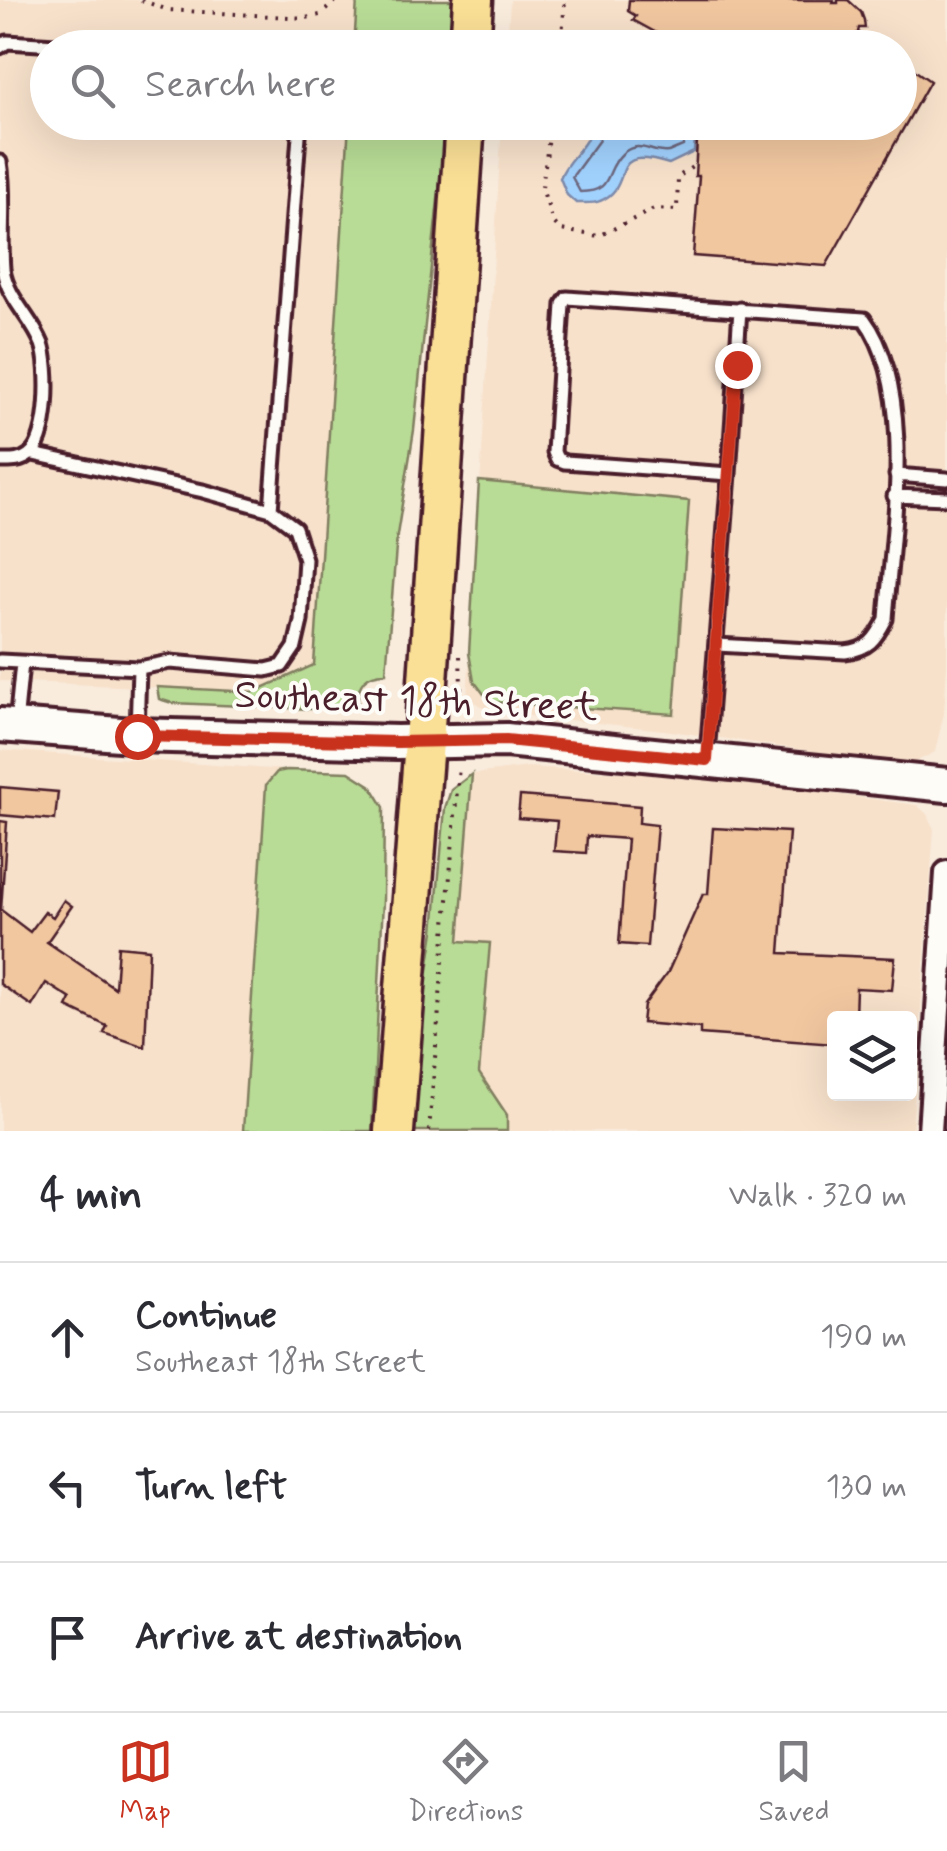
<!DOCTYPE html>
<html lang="en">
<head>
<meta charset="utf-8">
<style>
  :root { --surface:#fff; --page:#f7f7f7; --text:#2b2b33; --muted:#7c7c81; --line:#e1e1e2; --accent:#c8321e }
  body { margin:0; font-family:Mynerve,sans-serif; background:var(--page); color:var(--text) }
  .controls { position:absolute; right:30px; bottom:30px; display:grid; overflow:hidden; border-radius:10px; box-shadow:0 10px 40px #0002 }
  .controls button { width:90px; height:90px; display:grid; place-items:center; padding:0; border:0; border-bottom:2px solid var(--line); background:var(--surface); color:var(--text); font:50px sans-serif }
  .stop { position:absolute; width:30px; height:30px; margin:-22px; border:8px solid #c8321e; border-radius:50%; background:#fff }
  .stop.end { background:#c8321e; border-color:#fff; box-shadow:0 2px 10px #0008 }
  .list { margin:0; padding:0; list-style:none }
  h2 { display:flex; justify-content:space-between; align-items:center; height:130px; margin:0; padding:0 40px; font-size:42px }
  h2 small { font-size:32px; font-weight:400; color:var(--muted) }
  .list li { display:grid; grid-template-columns:65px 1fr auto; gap:30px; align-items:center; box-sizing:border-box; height:150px; padding:0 40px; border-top:2px solid var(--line) }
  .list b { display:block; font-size:38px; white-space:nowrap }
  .list p { margin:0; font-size:32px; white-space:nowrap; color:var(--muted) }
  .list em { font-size:32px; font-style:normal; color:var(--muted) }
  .icon { flex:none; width:55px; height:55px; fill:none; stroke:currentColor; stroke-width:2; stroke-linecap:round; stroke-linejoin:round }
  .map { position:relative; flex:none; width:947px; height:1131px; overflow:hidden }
  .search { position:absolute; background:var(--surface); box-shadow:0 10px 40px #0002; left:30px; right:30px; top:30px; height:110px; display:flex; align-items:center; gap:25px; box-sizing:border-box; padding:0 35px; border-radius:55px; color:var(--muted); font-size:38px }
  .sheet { height:580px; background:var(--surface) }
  nav { display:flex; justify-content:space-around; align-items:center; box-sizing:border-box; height:140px; border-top:2px solid var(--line); background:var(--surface); font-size:28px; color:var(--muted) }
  nav a { display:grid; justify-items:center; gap:5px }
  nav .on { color:var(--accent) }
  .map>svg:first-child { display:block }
  .built { fill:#f7e1cb; fill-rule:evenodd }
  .green { fill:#b8dc96; stroke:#817e60; stroke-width:2.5 }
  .water { fill:#a1d2fe; stroke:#7e8aaa; stroke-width:2.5 }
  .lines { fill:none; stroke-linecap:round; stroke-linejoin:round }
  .shore { stroke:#6d677f; stroke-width:2.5 }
  .building { fill:#f1c7a0; stroke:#4a1f2b; stroke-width:2.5 }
  .lane-casing { stroke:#4a1f2b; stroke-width:19 }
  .street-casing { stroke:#4a1f2b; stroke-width:30 }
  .secondary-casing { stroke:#4a1f2b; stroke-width:40 }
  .primary-casing { stroke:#4a1f2b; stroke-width:45 }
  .path { stroke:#4a1f2b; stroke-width:4; stroke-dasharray:2.5 8; stroke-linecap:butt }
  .lane { stroke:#fdfcf7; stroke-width:11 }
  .street { stroke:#fdfcf7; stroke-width:22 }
  .secondary { stroke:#fdfcf7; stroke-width:32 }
  .primary { stroke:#fadf96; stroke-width:38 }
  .route { stroke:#c8321e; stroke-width:12 }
  .labels { text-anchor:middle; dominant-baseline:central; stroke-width:8; stroke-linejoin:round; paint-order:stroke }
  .street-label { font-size:40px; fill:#4a1f2b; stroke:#fdfcf7 }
</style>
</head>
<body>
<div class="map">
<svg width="947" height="1131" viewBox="0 0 947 1131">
  <rect width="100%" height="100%" fill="#f9ecdd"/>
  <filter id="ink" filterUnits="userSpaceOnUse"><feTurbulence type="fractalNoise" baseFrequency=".01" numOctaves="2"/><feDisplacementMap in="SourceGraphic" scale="20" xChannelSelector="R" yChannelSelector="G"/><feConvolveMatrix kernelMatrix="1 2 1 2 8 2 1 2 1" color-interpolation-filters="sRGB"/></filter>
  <g filter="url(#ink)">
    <path class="built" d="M0,0H357L354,47L48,48V122L349,123L314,665L254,692L0,681Z
      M510,0H947V666L944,714L935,752L910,765L663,730L491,712L467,698L502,123L900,122V48L507,47Z
      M0,750L287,770L277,772L266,785L243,1131H0Z
      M528,767L709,777L917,805L927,814L934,829L912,1131H444L472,774ZM834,1018H910V1094H834Z"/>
    <path class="green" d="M357,0H456L452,47L354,48Z
      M349,123H446L414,430L397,535L386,673C366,673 357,683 358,703L311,709L172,703L159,699L157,687L254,692L314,665Z
      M479,481L689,501L674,714L490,702L474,681L469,653Z
      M287,770L349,772L371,786L384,807L383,900L372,1131H243L266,785L277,772Z
      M472,774L459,941L490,943L479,1073L507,1115V1131H411L418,1035L434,931L445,808L451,790Z"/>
    <path class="water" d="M591,123H696L694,152L669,164C604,144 637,186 600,201C594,204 583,203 576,203L567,195L560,178C568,156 590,147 591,123Z"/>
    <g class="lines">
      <path class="shore" d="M601,122L599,140L572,177L580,192C615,192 603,171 623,153C640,139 651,154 668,152C669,152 682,146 683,146L686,122"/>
    </g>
    <path class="building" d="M629,0H834L833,3H838V0H848L861,12L864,20L865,28H859L858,32L882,48H675L680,39L676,38L673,42L633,20L636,16L628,11Z
      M900,60L930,81L826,266L693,256L699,176H695L698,122H900Z
      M0,787L58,792L55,820L0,815Z
      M520,796L640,806L639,823L657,825L647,946L619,944L627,839L587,836L586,853L554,851L557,821L518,818Z
      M0,821L7,822L1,910L30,932L45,912L53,917L64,900L72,906L47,942L115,988L118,946L149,949L145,1047L104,1033L107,1026L67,1007L71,999L46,983L32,1006L0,984Z
      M713,828L789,832L780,953L895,958L892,990L856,988L855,1018H834V1044L700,1034V1028L642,1023L644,1005L668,972L703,894H708Z"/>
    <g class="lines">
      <defs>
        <path id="lane" d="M0,47L7,42L105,48
          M0,162C6,197 0,234 3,269C7,298 32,318 42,344C50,367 50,440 29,455C20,462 11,461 0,461
          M729,474L740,309
          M896,475L947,479
          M894,496L947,498
          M271,510L300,122
          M0,661L139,668L170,662L266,670L282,666L295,647L301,621L305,559L295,528L271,510L203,491L33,454
          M16,724L22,663
          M137,733L139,668
          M707,755L729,474L565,462L557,459L554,452L563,304L567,298L864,319C917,390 892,534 886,619C875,640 869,649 845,652L717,645"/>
        <path id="street" d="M930,1131L947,873"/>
        <path id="secondary" d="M0,725L133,735L397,742L506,740L947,785"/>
        <path id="primary" d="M470,48L473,0
          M394,1131L424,742L465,122"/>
      </defs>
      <use href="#lane" class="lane-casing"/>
      <use href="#street" class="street-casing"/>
      <use href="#secondary" class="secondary-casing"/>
      <use href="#primary" class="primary-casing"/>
      <path class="path" d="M141,0L168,10L306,18L320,15L337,0
        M561,48L565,0
        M551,122L542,188L553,222L561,230L599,236L654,209L677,210L678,177L695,165
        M460,656L462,716
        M429,1131L459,766"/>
      <use href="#lane" class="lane"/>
      <use href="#street" class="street"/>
      <use href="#secondary" class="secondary"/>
      <use href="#primary" class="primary"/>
    </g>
  </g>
  <g class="lines" filter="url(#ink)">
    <path class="route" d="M137,736L397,742L506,740L707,760L737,365"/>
  </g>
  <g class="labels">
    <g class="street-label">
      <text transform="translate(416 702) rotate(2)">Southeast 18th Street</text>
    </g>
  </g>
</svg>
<div class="controls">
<button><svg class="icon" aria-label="layers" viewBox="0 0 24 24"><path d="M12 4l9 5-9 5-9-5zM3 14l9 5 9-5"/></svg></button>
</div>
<div class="stop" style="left:137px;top:736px"></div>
<div class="stop end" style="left:737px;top:365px"></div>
<div class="search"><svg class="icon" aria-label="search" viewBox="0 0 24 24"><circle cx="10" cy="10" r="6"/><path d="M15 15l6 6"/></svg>Search here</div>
</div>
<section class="sheet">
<h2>4 min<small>Walk · 320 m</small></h2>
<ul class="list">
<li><svg class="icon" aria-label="ahead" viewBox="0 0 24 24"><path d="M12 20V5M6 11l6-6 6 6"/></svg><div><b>Continue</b><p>Southeast 18th Street</p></div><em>190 m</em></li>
<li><svg class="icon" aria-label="left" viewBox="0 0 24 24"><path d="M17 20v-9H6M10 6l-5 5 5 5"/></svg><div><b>Turn left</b></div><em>130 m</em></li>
<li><svg class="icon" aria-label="arrive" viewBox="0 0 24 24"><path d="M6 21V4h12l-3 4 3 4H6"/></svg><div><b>Arrive at destination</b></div></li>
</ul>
</section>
<nav>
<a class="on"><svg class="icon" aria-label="map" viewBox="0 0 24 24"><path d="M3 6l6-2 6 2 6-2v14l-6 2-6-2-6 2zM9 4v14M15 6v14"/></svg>Map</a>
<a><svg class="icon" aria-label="directions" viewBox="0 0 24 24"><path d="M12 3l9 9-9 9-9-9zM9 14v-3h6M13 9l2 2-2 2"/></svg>Directions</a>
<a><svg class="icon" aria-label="saved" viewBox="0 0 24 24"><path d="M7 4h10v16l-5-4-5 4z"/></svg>Saved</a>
</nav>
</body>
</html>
